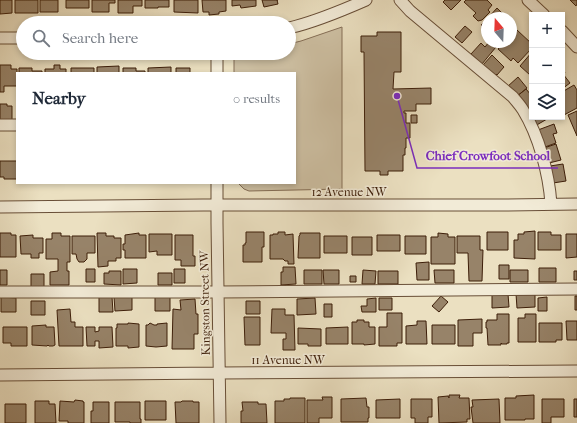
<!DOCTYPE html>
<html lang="en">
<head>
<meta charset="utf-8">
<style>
  :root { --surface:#fff; --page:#f6f6f7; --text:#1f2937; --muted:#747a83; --line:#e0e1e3 }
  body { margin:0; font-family:"IM FELL French Canon",serif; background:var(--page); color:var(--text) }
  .controls { position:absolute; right:12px; top:12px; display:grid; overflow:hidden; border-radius:0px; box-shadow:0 2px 6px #0003 }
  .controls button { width:36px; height:36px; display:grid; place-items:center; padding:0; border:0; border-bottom:1px solid var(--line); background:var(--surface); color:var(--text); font:20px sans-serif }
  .compass { position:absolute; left:481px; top:12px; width:36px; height:36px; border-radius:50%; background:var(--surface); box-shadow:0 2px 6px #0003; rotate:341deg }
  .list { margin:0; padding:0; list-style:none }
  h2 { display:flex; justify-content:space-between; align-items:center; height:52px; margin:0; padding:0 16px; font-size:17px }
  h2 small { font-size:13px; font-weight:400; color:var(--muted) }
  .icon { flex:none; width:22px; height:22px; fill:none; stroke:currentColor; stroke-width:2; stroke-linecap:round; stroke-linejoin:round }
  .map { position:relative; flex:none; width:577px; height:423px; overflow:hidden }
  .search { position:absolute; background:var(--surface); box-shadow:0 2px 6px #0003; left:16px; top:16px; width:280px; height:44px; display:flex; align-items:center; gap:10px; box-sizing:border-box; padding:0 14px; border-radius:22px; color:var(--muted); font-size:15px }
  .panel { position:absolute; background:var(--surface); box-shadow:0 2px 6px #0003; left:16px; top:72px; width:280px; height:112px; border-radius:0px }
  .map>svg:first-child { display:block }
  .green { fill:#cdbfa2; stroke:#856e56 }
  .building { fill:#978369; stroke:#3d1e09 }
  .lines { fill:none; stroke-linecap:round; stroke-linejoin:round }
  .minor-casing { stroke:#684e37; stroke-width:13 }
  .minor { stroke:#f2ebd7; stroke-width:11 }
  .labels { text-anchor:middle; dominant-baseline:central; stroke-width:3; stroke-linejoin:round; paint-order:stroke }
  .street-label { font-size:12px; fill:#3d1e09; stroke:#f2ebd7 }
  .leader { fill:none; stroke:#7b2cbf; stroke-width:1.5 }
  .callout-dot { fill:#7b2cbf; stroke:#f2ebd7; stroke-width:1.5 }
  .callout-label { font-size:13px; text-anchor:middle; font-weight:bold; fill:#7b2cbf; stroke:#f2ebd7; stroke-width:3; stroke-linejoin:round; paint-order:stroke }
</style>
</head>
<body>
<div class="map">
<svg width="577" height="423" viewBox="0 0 577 423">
  <rect width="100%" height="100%" fill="#ebe0c1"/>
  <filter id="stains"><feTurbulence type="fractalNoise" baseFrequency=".005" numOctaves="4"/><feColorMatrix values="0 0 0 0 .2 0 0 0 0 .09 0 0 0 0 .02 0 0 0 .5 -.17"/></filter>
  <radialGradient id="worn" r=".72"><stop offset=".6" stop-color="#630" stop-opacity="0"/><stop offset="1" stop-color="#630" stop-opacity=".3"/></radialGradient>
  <path class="green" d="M342,27V189L249,191L244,189L238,183H295V73H234V58L238,54L241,53H289V44L301,41Z"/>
  <path class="building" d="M0,0H12V13L0,14Z
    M15,0H38V13H15Z
    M40,0H58V12H40Z
    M66,0H89V8H66Z
    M92,0H115V3H109V12H92Z
    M118,0H142V6H133V13H118Z
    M145,0H169V7H158V8H145Z
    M174,0H198V13L174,12Z
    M202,0H226V11L219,12V14L209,15V12H203Z
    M232,0H256V6L241,8L240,5L232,6Z
    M262,0H278H277L278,4L264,7Z
    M445,0H461L451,10L443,2Z
    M466,0H487L492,5L488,10L490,12L482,20L478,21L473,16L476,13L464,2Z
    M570,0H577V4L576,6Z
    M497,8L507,18H488Z
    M487,19V30L481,25Z
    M465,26L472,32L462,43L455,37Z
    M517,30L532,44V48L518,63L513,58L511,61L498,49L505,42H511V35Z
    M377,32H401V72H394L393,89L431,88V104H416V111H404V113H406V123H410V138H406V148H405V155H403V171H388V175H380V171H365L364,52H361V36H377Z
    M489,42L496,47L482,64L471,54L481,43L485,47Z
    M532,52V74L530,75L520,66Z
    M492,55L504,67L497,75L496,74L494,76L483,65Z
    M0,65H11V69H17V86H4V92H0Z
    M54,65H60V69H66V73H45V69H54Z
    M119,66V73H97V67Z
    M171,67V73H148V68Z
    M19,68H32V71H42V73H19Z
    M71,68H94V73H71Z
    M123,68H136V71H145V73H123Z
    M176,68H190V73H176Z
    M562,68L565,73L563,74L570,83L562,89Z
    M518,77L527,88L516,97L507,87Z
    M574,85L577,90V108L564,115L562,111V92Z
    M526,89L532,96V108L528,111L516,97Z
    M0,104H7V106H12V120H0Z
    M532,111V117H546L547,119L535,126L528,113Z
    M577,111V136L568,115Z
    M411,115H417V123H411Z
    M554,124L557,133L553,134L556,143L545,147L538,130Z
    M556,144L561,160L549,163L544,148Z
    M0,161H17V179H4V177H0Z
    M563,164L566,181L553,183L550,166Z
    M535,231V259L514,258V240H518V234H524V232Z
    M246,232H264V247H262V262H243V245H245V243H246Z
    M278,232H285V235L293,234L294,264H288V261H285L283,259H270V235H273V234H278Z
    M487,232H508V250H487Z
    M538,232H551V235H561V250H538Z
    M0,233H11V235H16V257H0Z
    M52,233H61V236H70V262H67V271H69V285H50V272L58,271V259H46V239H52Z
    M97,233H106V236H114V238H121V258H116V261H108V266L98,267Z
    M139,233V235H146V258H125V250H123V244H125V235Z
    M300,233H320V258H298L299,236L300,235Z
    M438,233L448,234V237H455V264H431V237H438Z
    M149,234H172V255H157V251L149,252Z
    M566,234H577V257L566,258Z
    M33,235V238H43V253H39V258H31V254H21L20,236Z
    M175,235H193V256H195V266H181V260H175Z
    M377,235H400V251H377Z
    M72,236H95V253H87V259L84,262H79L77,259L76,254H72Z
    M324,236H347V253H324Z
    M405,236H426V254H405Z
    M457,236H480V250H483L482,281H469L468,253H457Z
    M352,237H372V255H352Z
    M429,262V280H417L416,263Z
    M499,265H509V279H499Z
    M283,267H295L296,284L281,285V272H283Z
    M539,268H556V282H539Z
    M86,269H95V282H86Z
    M123,269H137V283L123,284Z
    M174,269H185V283H174Z
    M0,270H7V285H0Z
    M304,270H322V284H304Z
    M323,270H339V284H324Z
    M363,270L376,271L375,284H362Z
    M434,270H454V283H435Z
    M510,270H528V282H510Z
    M109,271H121V285L104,284V273H109Z
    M378,271H398V284H378Z
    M574,271H577V280H574Z
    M158,273H172V285H158Z
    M31,274H44V287H31Z
    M350,276H356V282H350Z
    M492,294H508L509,307L492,308Z
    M516,294H535V307L517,308Z
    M132,296V310L115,311L114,297Z
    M441,296L448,302L439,312L432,306Z
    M575,296H577V310H575Z
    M1,297L16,298V312H1Z
    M99,297H112L113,312H99Z
    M155,297H170V311H155Z
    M547,297V311H538V298Z
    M315,298L316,314L297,315V299Z
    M376,298V312H362L361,306H367V299Z
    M379,298H392V310H379Z
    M195,299L196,314H198V334H194V349H172L173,309L181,310L180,300Z
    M31,301H45V315H31Z
    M246,301H260V314H246Z
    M324,304H332V317H324Z
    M70,309L71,322H75V327H83V346H59L57,310Z
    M272,309H285V315H294L295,350H283V339H286V333H271Z
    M387,313H402V343H397V346H379V327H387Z
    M497,314H509V343H507V344H502L501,343V345H488L487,328H486V322H487V320H497Z
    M525,314H536V342H518V318H525Z
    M244,317H260V345H245Z
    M482,319V333H473V346H458V320Z
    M357,320H364V322H369V327H375V344L364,345V344H352V322H357Z
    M417,321H426L427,344H406V326L417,325Z
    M566,321H577V340H567Z
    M128,323L139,324V347L128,348V346H116V328H117V324H128Z
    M150,323L154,325H157V324L167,323V346L156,347L146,346V325H148Z
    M539,323H562V340H556V342H539Z
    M46,325V327H54L55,345L53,346H49L48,345L47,346L32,345V326Z
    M432,325H455V344H432Z
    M3,327H27V346H11V343H3Z
    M86,327H95V332L99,331V327H112L113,347L99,348V341H95V346H87Z
    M348,327V344H326V328Z
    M298,328L321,329V346H308V344H298Z
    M449,395H460L459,398H469L470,419H467V422L439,423L438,397L448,396L449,398Z
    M534,395V419H525V420H505V398H516V396Z
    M322,397H332V418H319V423H307V400H323Z
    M290,398H305V423H275V401H284V399H290Z
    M366,398L367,407H369V418H368V422H341V399Z
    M400,399V418H376V400Z
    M411,399H432V417H428V423H415V418H411Z
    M499,399L500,423H473L471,407H473L472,400Z
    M542,399H564V417H551V423H542Z
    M574,399H577V417H574Z
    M75,400L83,401V402H84V423H68V421H59L60,401L74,402Z
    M35,401H49V404H55L56,423H35Z
    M145,401H166V420H145Z
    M182,401H193V402H199V423H176L175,402H181Z
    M93,402H109V423H91V411H93Z
    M115,402H140V419H141V423H130V422H115Z
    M242,402H258V404H266L267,423H241V411H243Z
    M5,404H26V423H5Z"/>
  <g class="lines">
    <defs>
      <path id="minor" d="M400,0L410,11L513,97C516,101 520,105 523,110C539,136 549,174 551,204
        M528,0L544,15
        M289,28C315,22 341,11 366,0
        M562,31L577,47
        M0,38H23
        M217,73V53
        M0,125H17
        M217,183V223L220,423
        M0,207L203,205H501L577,204
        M0,292H217L577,289
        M0,375L219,373L577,371"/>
    </defs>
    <use href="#minor" class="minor-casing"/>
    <use href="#minor" class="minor"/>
  </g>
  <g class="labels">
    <g class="street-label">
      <text x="349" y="192">12 Avenue NW</text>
      <text transform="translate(205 303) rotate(-91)">Kingston Street NW</text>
      <text x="288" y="360">11 Avenue NW</text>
    </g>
  </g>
  <path class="leader" d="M397 96L417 168H558"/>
  <circle class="callout-dot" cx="397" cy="96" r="4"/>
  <g class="callout-label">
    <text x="488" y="160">Chief Crowfoot School</text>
  </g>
  <rect width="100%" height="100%" filter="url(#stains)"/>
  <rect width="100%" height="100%" fill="url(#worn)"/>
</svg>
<div class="controls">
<button>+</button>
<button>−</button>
<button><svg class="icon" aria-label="layers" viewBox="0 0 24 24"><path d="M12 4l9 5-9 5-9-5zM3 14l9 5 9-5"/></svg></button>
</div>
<svg class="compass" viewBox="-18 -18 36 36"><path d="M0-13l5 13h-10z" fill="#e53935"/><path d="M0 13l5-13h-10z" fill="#747a83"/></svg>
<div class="search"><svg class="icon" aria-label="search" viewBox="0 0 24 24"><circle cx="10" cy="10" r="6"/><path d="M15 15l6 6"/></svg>Search here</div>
<section class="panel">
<h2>Nearby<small>0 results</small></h2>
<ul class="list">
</ul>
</section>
</div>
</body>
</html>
